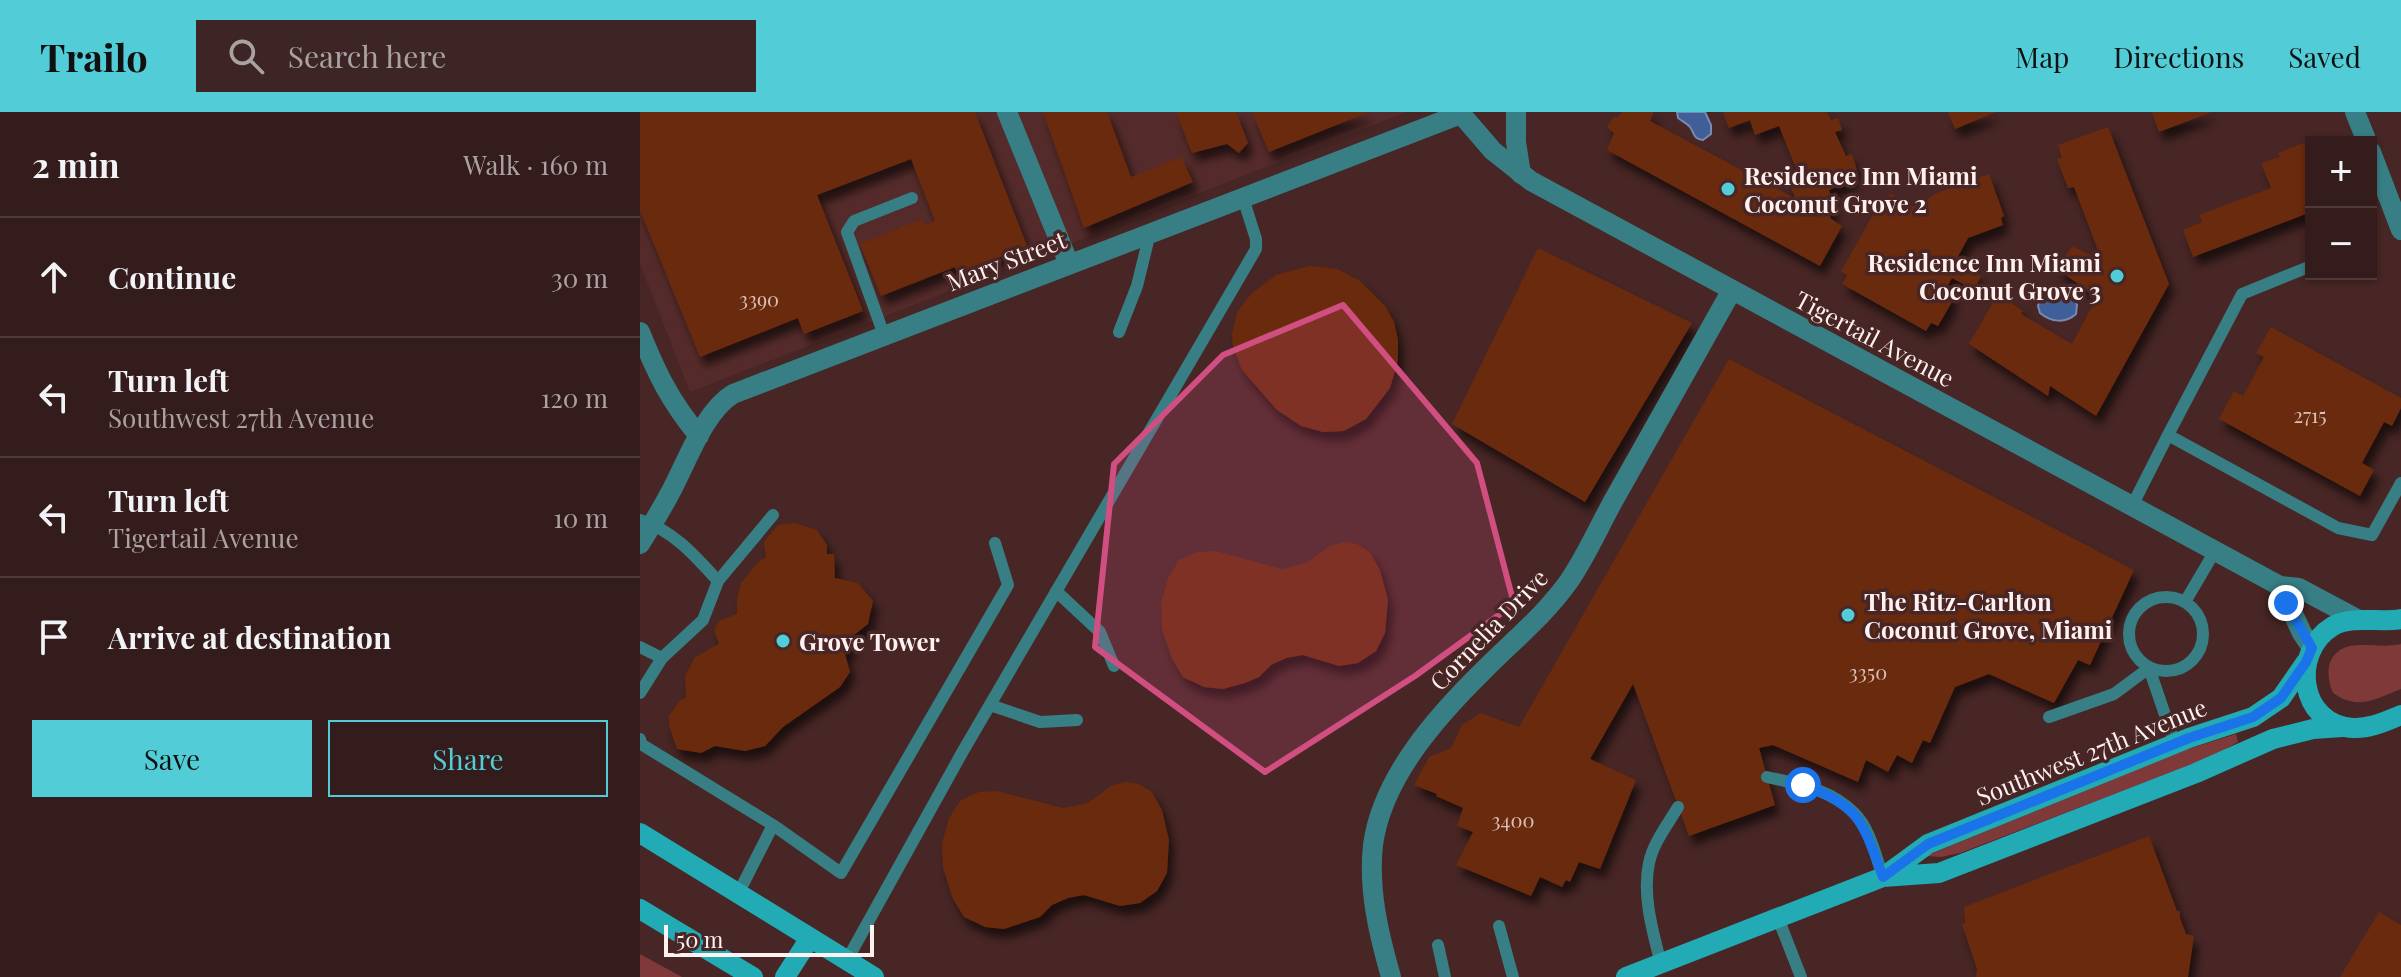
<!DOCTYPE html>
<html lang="en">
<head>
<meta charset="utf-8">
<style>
  :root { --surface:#351c1c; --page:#3d2525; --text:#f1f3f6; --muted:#aaa1a3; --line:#4f3a3b; --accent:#52ccd6 }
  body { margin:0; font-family:"Playfair Display",serif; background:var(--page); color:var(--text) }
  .controls { position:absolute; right:24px; top:24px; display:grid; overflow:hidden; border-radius:0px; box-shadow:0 2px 6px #0004 }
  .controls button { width:72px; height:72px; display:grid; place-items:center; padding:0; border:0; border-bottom:2px solid var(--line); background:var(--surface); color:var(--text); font:40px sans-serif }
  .scale { position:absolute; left:24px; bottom:20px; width:210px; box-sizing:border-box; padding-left:8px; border:4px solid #fff1f0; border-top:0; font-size:22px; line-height:28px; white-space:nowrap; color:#fff1f0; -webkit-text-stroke:6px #472625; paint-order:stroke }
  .stop { position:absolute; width:24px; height:24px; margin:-18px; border:6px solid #1a73e8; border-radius:50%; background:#fff }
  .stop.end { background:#1a73e8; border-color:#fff; box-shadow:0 2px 8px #0008 }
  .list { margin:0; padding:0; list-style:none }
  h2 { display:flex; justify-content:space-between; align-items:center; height:104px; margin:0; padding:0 32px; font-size:34px }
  h2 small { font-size:26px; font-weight:400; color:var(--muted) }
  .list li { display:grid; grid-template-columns:52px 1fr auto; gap:24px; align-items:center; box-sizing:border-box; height:120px; padding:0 32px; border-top:2px solid var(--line) }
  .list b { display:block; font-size:30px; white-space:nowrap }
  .list p { margin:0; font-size:26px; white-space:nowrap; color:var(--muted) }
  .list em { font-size:26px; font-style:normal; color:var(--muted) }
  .actions { display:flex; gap:16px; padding:24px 32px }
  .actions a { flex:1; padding:18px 0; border:2px solid var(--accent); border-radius:0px; text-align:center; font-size:28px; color:var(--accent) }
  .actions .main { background:var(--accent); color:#111 }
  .icon { flex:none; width:44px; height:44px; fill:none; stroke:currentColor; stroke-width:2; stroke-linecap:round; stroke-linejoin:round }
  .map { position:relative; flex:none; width:1761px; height:865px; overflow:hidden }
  header { display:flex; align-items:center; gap:48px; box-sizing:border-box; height:112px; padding:0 40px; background:var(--accent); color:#111 }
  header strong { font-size:38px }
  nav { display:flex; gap:44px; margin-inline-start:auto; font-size:28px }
  .search { width:560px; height:72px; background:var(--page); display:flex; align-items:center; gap:20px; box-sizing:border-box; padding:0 28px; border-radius:0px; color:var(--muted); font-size:30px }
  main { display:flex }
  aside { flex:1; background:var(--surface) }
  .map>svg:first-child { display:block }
  .built { fill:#542b2a }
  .green { fill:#7e3938 }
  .water { fill:#405e98; stroke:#798ab2; stroke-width:2 }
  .building { fill:#6a2a0b; filter:url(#shadow) }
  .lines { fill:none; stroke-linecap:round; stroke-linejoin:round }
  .service { stroke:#377f85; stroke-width:12 }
  .minor { stroke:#377f85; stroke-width:20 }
  .tertiary { stroke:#377f85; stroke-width:20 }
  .secondary { stroke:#22abb5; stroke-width:20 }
  .route { stroke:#1a73e8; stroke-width:10 }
  .marked { fill:#d14e80; fill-opacity:0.2; stroke:#d14e80; stroke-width:6; stroke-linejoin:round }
  .poi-dot { fill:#52ccd6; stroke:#472625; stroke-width:3 }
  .labels { text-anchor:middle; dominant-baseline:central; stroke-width:7; stroke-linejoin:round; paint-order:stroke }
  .number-label { font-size:20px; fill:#dabfb7 }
  .poi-label { font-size:24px; font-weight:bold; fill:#fff1f0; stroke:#472625; text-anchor:start }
  .street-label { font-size:24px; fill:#fff1f0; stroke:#472625 }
</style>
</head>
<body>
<header>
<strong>Trailo</strong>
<div class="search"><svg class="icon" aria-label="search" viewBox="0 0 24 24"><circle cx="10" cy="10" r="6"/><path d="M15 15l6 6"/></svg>Search here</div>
<nav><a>Map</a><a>Directions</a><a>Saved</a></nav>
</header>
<main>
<aside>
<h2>2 min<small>Walk · 160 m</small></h2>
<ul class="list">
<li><svg class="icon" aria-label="ahead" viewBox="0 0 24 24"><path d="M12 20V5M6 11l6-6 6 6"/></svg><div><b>Continue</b></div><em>30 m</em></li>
<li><svg class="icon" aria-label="left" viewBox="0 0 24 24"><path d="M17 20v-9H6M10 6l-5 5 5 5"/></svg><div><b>Turn left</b><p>Southwest 27th Avenue</p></div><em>120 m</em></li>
<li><svg class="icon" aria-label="left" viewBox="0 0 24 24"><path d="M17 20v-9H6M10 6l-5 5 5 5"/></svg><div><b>Turn left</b><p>Tigertail Avenue</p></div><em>10 m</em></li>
<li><svg class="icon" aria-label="arrive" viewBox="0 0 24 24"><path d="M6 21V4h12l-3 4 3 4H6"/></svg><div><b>Arrive at destination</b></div></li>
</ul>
<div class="actions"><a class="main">Save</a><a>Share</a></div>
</aside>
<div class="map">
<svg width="1761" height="865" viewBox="0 0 1761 865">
  <defs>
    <filter id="shadow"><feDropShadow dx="5" dy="9" stdDeviation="4" flood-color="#0009"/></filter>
  </defs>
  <rect width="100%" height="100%" fill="#472625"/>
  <path class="built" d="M0,0H767L50,280L0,152Z"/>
  <path class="green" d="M1761,532V577C1735,587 1719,599 1693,581C1682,555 1691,532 1722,533C1736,533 1747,535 1761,532Z
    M1596,622L1598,630L1577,642L1551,653L1320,741L1301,745L1286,744L1542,639Z
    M0,842L42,865H0Z"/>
  <path class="water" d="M1037,0H1065L1071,13V22L1063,28C1053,27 1055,22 1050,15C1047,11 1042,9 1038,6Z
    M1424,183L1433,185L1437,193L1436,202C1425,212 1411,210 1400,201L1398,194L1400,187L1408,185L1415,187Z"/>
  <path class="building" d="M0,0H335L387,134L317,162L315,155L241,184L220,132L282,107L285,113L295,109L271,47L177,83L223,199L164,222L158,206L60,245L0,98Z
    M403,0H467L491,65L541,45L553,70L444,116Z
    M536,0H596L608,31L599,41L587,32L552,41Z
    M612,0H729L629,40Z
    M982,0H1014L1010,9L1156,87L1147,68L1159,64L1139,14L1115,23L1110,8L1089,16L1083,0H1187L1191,8L1198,6L1202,18L1195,20L1206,44L1212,42L1217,58L1211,59L1214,68L1189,78L1194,93L1190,106L1202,114L1180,154L967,38L974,21L967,15L974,4L978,6Z
    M1308,0H1356L1315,17Z
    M1512,0H1572L1519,20Z
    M1468,15L1529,172L1456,304L1410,274L1408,284L1329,232L1358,182L1383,199L1381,202L1432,232L1457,185L1417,157L1432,134L1462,149L1434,75L1428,76L1417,47L1422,46L1418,33Z
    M1666,30L1671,43V71L1668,72L1671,79V100L1553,145L1543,118L1562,110L1559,103L1631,76L1621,51L1640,45L1638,41Z
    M1349,62L1364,104L1361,106L1363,113L1328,126L1315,150L1341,164L1334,178L1312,166L1308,173L1314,177L1309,186L1313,188L1298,214L1291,211L1286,219L1202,172L1207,163L1201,160L1242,86L1246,89L1250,81L1275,95L1297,81Z
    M898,136L1052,211L945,390L812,312Z
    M670,154L698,157L720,169L746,195L754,210L758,228V249L750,276L726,307L704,319L683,320L661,314L637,298L602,258L593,235L592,222L597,200L611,182L636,163Z
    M1631,215L1761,286V296L1752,314L1744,310L1722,351L1734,358L1720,384L1579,307L1594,279L1603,284L1624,245L1616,241Z
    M1089,247L1494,458L1450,553L1438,548L1414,591L1349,562L1315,575L1290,631L1283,628L1272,651L1257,643L1248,660L1226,648L1218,670L1133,633L1119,636L1135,693L1049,724L993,572L950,647L996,668L960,757L939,750L930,770L926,768L922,775L900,765L891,784L816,753L833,720L817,714L823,696L796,684L797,682L774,673L789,645L811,636L822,613L841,601L879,615Z
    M155,411L177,418L187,433V442H194L195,466L218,471L233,489L228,512L214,523L207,526L212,535L205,542L210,560L200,575L143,615L125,634L105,639L75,634L61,641L37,637L29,614V604L40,588L46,586L45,564L55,545L79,532L74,518L79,509L97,502V487L101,471L118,450L126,445L124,430L138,413Z
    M704,430L717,432L730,440L740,458L748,488L745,521L736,539L718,551L699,554L663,543L646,546L631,553L619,565L605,571L583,577L564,575L543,565L532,547L522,517L521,491L528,466L539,448L557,440L576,439L642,457L666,451L690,434Z
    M485,670L499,672L512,680L522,698L529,728L527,761L517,779L500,791L480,794L444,783L428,786L412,793L400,805L364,817L345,815L324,805L313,787L303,756L302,731L309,706L321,688L339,680L357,679L423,696L448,691L471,674Z
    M1509,724L1537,799H1540V806L1546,822L1554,824L1548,865H1336L1337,857L1322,812L1325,811L1324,795Z
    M1739,800L1761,813V865H1700Z"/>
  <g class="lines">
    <path class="service" d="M479,220L497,174L510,121
      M244,223L207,120L214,109L272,86
      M1528,323L1602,182L1671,154
      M1492,394L1528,323L1698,416L1732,423L1761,371
      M0,408C34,419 55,444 78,469L63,508L22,546L0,535
      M78,469L133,403
      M416,479L460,520L474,554
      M1489 522a37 37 0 1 1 74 0a37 37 0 1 1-74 0Z
      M1545,490L1575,439
      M0,581L22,546
      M350,593L400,610L437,608
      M1409,605L1474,582L1509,556L1535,632
      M0,627L1,632L133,713L201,761L368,473L355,431
      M1127,665C1158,672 1191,677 1214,701C1230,716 1236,745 1243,765
      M98,782L133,713
      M1138,806L1161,865
      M859,814L873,865
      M798,833L805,865
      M207,848L323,639L616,137V127L603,86
      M1021,852C1013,820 1002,784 1009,751C1013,731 1028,712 1038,695"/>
    <path class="minor" d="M367,0L429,152
      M876,0V30L881,62
      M1715,0L1727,30
      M1731,40L1761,118
      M751,865C739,823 728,778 733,733C742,665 798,603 845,557C874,528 905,503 929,469C947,443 960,412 976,384C1015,316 1053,246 1092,178"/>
    <path class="tertiary" d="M0,220C17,262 30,289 59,324
      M0,432C10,416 20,400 29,383C46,353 63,300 93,282L821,2L853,39L891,69L1640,474L1659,476L1719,508
      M1640,474L1662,521L1672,536"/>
    <path class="secondary" d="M1761,507C1739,511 1713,503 1693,514C1650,540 1659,613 1713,616C1730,617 1746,609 1761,603
      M0,721L234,865
      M1243,765L1299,761L1556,661L1633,627L1673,617L1702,615
      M0,797L113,865
      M145,865L170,826
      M986,865L1243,765L1288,732L1549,626L1613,605L1641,586L1666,550"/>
  </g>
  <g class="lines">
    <path class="route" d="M1163,673C1221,693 1223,712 1243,765L1288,732L1549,626L1613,605L1641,586L1666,550L1672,536L1646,491"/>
  </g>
  <path class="marked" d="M703,193L837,351L874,492L775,564L625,660L455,535L474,352L583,243Z"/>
  <g class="poi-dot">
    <circle cx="1088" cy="77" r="8"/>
    <circle cx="1477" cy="164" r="8"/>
    <circle cx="1208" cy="503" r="8"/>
    <circle cx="143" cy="529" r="8"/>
  </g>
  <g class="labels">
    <g class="number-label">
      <text x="119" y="186">3390</text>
      <text x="1670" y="302">2715</text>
      <text x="1228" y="559">3350</text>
      <text x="873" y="707">3400</text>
    </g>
    <g class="poi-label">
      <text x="1104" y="63">Residence Inn Miami<tspan x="1104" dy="28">Coconut Grove 2</tspan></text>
      <text x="1461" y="150" text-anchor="end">Residence Inn Miami<tspan x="1461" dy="28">Coconut Grove 3</tspan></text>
      <text x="1224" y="489">The Ritz-Carlton<tspan x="1224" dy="28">Coconut Grove, Miami</tspan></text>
      <text x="159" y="529">Grove Tower</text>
    </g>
    <g class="street-label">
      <text transform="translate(366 148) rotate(-21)">Mary Street</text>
      <text transform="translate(1235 226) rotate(28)">Tigertail Avenue</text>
      <text transform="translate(848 517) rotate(-46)">Cornelia Drive</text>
      <text transform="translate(1451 639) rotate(-22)">Southwest 27th Avenue</text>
    </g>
  </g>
</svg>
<div class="controls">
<button>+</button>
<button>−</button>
</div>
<div class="scale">50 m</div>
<div class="stop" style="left:1163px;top:673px"></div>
<div class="stop end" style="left:1646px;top:491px"></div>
</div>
</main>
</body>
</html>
